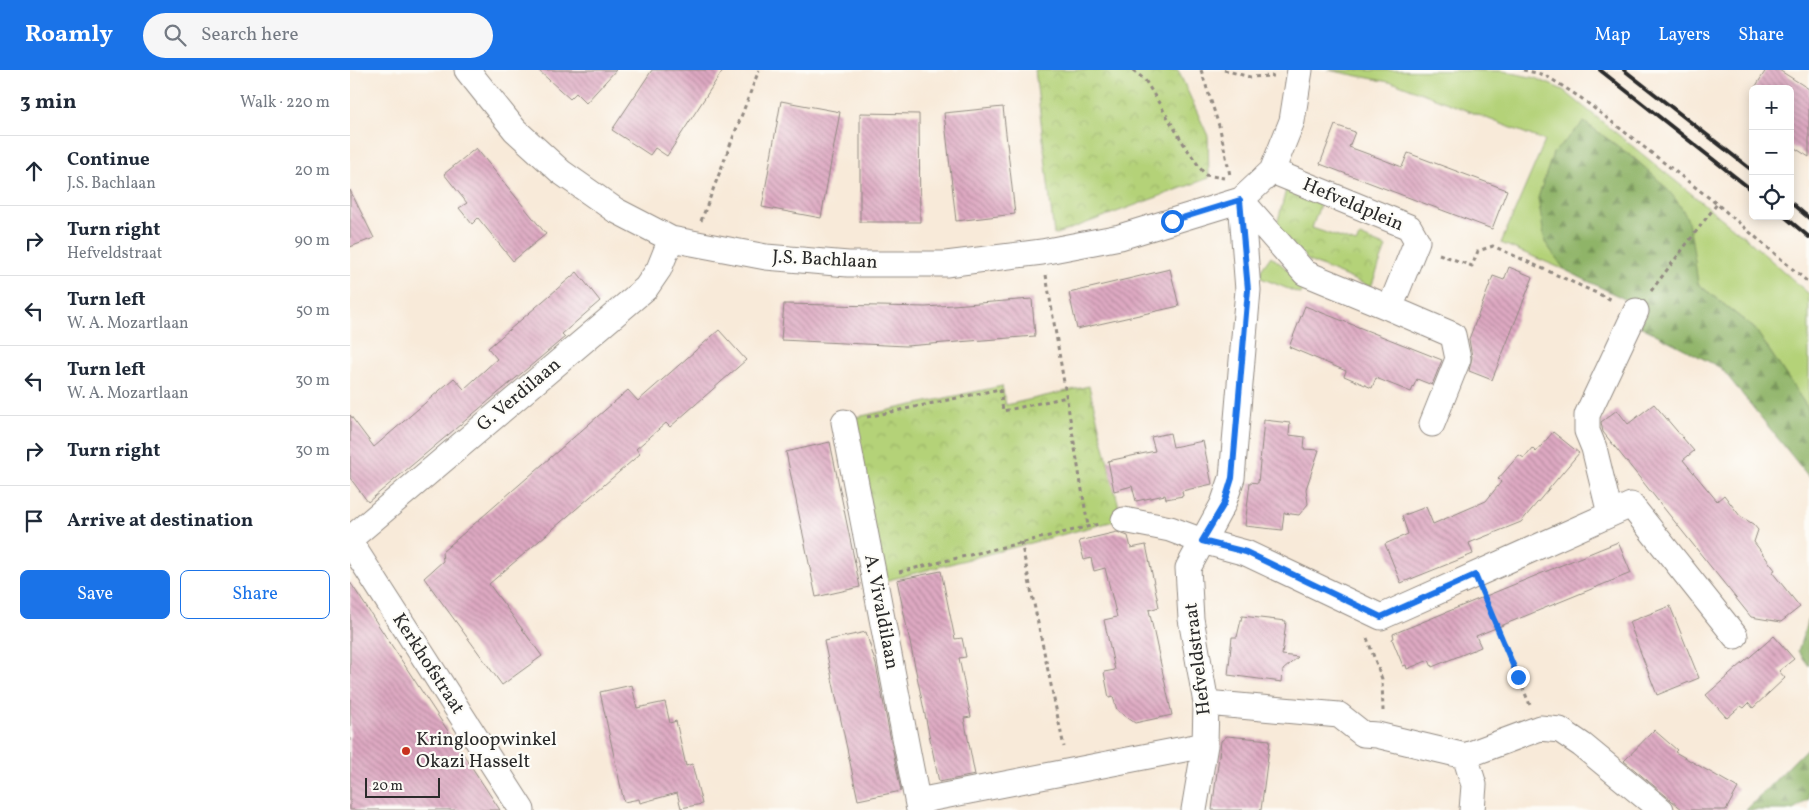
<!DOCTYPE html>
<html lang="en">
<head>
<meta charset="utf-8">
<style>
  :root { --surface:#fff; --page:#f6f6f7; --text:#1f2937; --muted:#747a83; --line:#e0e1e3; --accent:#1a73e8 }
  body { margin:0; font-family:Vollkorn,serif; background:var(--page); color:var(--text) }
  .controls { position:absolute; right:15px; top:15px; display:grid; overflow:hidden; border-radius:8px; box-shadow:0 2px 12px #0003 }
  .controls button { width:45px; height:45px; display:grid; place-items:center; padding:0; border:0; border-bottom:1px solid var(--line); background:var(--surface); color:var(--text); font:25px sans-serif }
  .scale { position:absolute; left:15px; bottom:12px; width:75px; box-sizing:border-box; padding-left:5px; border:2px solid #2b2b2b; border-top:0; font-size:14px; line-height:18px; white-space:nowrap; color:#2b2b2b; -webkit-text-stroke:4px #fdfcf7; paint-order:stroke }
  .stop { position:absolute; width:15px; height:15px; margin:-11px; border:4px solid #1a73e8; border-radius:50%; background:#fff }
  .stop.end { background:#1a73e8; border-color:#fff; box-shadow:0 1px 5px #0008 }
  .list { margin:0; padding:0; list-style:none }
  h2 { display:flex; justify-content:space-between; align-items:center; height:65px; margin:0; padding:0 20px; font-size:21px }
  h2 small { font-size:16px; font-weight:400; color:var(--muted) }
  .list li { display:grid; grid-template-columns:32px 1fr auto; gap:15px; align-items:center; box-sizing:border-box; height:70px; padding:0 20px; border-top:1px solid var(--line) }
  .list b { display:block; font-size:19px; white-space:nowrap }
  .list p { margin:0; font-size:16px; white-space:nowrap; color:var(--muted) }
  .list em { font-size:16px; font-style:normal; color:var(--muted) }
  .actions { display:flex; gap:10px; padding:15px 20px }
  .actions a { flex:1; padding:11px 0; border:1px solid var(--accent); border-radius:8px; text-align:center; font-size:18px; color:var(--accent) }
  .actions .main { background:var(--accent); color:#fff }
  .icon { flex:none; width:28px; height:28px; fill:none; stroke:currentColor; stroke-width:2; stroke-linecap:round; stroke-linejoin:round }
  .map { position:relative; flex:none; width:1459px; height:740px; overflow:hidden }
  header { display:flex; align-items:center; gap:30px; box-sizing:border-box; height:70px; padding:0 25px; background:var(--accent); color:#fff }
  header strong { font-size:24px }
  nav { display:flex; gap:28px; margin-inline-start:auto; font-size:18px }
  .search { width:350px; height:45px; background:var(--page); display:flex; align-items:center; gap:12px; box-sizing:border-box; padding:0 18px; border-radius:28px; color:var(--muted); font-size:19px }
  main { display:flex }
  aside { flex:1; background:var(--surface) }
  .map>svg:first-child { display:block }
  .grass { fill:#b4d278; stroke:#707e52 }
  .forest { fill:url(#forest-firs); stroke:#5d704a }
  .park { fill:url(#park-crowns); stroke:#707e52 }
  .building { fill:url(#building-back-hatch) }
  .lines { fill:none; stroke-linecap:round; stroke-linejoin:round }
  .minor-casing { stroke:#928a82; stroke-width:27 }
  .path { stroke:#928a82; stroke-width:3; stroke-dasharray:4 4; stroke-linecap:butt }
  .minor { stroke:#fff; stroke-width:25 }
  .rail { stroke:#2b2b2b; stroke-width:4 }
  .route { stroke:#1a73e8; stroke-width:6 }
  .poi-dot { fill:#c8321e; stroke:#fdfcf7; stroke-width:2 }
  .labels { text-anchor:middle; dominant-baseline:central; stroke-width:4.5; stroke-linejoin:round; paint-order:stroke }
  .street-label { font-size:19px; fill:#2b2b2b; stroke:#fdfcf7 }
  .poi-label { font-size:19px; fill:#2b2b2b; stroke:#fdfcf7; text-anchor:start }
</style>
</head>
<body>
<header>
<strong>Roamly</strong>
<div class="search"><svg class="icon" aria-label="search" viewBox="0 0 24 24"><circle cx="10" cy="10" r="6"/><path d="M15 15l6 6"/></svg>Search here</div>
<nav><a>Map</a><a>Layers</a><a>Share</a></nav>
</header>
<main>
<aside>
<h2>3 min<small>Walk · 220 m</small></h2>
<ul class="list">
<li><svg class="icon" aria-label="ahead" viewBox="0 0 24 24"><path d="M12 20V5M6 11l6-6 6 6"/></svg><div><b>Continue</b><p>J.S. Bachlaan</p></div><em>20 m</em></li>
<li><svg class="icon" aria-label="right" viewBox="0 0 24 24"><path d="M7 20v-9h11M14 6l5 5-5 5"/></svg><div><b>Turn right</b><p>Hefveldstraat</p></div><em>90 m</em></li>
<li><svg class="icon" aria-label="left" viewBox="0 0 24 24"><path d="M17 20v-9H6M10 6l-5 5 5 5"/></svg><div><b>Turn left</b><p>W. A. Mozartlaan</p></div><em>50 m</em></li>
<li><svg class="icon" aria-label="left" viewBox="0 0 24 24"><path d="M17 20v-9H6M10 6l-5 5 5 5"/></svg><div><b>Turn left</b><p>W. A. Mozartlaan</p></div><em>30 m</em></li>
<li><svg class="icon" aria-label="right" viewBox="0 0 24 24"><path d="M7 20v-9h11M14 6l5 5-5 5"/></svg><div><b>Turn right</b></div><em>30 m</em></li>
<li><svg class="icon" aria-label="arrive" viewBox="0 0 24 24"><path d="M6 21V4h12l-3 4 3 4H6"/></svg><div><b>Arrive at destination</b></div></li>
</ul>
<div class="actions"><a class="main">Save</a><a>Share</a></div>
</aside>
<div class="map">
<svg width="1459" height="740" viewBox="0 0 1459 740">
  <defs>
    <pattern id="forest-firs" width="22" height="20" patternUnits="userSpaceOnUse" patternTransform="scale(1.25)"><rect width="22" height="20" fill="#8fb468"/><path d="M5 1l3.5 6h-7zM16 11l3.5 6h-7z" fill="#759356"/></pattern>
    <pattern id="park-crowns" width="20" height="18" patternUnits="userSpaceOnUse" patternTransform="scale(1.25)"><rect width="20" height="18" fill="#b4d278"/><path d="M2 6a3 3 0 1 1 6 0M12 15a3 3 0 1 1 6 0" fill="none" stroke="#9bb468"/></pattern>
    <pattern id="building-back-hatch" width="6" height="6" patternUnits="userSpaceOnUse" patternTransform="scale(1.25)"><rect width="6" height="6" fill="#dea9c2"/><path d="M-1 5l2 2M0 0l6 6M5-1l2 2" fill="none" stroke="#b48a9e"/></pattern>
  </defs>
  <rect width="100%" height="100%" fill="#fdfcf7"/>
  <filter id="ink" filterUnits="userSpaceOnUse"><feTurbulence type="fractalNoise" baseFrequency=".02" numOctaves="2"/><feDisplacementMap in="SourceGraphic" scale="10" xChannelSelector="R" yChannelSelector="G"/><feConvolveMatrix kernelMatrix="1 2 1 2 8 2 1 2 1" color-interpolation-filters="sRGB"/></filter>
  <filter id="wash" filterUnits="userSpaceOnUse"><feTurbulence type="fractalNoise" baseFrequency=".0096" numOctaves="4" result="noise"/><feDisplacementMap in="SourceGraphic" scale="20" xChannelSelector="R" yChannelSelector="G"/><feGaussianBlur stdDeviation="1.12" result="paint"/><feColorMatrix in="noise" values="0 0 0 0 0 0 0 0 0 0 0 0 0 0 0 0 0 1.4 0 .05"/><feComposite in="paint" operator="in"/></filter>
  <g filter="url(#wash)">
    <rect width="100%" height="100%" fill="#f8ead9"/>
    <path class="grass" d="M978,0L1153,1L1185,8L1213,20L1396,168L1459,224V340L1405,259L1348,214L1343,186L1312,114L1283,87L1234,52L1195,172L1215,200L1151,173L1195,71L1049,14Z
      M921,186L955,214L951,224L911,208V200Z"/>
    <path class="forest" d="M1234,52C1267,76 1317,108 1336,146C1341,156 1346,200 1348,214L1405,259L1459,340V407L1371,298L1290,256L1297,240L1215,200L1195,172L1188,128L1203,83Z
      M1459,546V596L1448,581Z
      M1459,676V729L1444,740H1396Z"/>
    <path class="park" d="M685,0H828L858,66L859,108L704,165Z
      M937,116L972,129L962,158L1006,173L1010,166L1036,177L1021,217L959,191L926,158Z
      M652,316L656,335L739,316L772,449L531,512L502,348Z"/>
    <g id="blocks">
      <path class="building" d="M188,0H266L236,33L226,23L220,29Z
        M302,0H373L317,86L305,78L300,85L262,60Z
        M1416,0H1429L1459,19V87L1440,75V19H1404Z
        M431,31L490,42L471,148L412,137Z
        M653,37L665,144L606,151L594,43Z
        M510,43L569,44L570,152H510Z
        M985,55L1005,62L999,77L1029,88L1052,97L1058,83L1157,120L1142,159L970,94Z
        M126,78L196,164L163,191L128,148L122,154L109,138L117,133L94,104Z
        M0,120L24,168L0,177Z
        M1159,197L1183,207L1142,310L1119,301L1122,287L1119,269L1143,206L1154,210Z
        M820,199L829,236L727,259L719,223Z
        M227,202L250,231L212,264L215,267L18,432L0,408V345L24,377L104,308L114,319L147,289L138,278Z
        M682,229L685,266L556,276L431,270L434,234L576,237Z
        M955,236L1092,290L1082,315L1067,309L1061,322L1026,308L1022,318L994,306L996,301L939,277Z
        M369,260L396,290L320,357L316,353L286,379L290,384L139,514L192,586L152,615L74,508L93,491L92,482L278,320L288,331Z
        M1304,334L1344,381L1333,390L1367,431L1374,425L1390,446L1403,454L1408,460L1404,472L1425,500L1422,502L1450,537L1431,552L1401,547L1253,362L1251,352L1267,340L1278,354Z
        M914,350L940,353L939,365L955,367L954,379L969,380L956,419L958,434L949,445L934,443L932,460L895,456L900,412L908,413Z
        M1203,362L1229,383L1171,452L1119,473L1123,484L1051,513L1035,474L1058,464L1052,446L1076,437L1083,454L1136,431L1151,412L1148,409L1169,385L1174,388L1182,378L1186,382Z
        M820,363L823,377L853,371L862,414L832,421L833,426L816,429L815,425L786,431L782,416L764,421L758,391L805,381L801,367Z
        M480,372L510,517L466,527L436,382Z
        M767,462L778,466L781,478L796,475L809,537L799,540L822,645L785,653L767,640L763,627L759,628L754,602L765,600L754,550L767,547L755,498L744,501L741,488L734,490L729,471Z
        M1268,472L1281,503L1126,566L1131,577L1082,597L1079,590L1057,599L1056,595L1053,596L1042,569L1044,568L1043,564Z
        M591,501L605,569L612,568L616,587L609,588L621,647L614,648L625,705L589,712L547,510Z
        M0,512L65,611L150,740H0Z
        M1320,536L1349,608L1307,625L1279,552Z
        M892,546L936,551L932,585L948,587L933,600L932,612L878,605L882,567H887Z
        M516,562L526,595L551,721L508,730L474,571Z
        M1424,566L1444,589L1429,601L1435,608L1403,638L1399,633L1394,638L1391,636L1377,648L1356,625Z
        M282,615L287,638L315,632L320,653L326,651L336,696L342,694L352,734L331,738L327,723L290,733L289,729L274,732L250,622Z
        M1304,660L1327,680L1325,682L1388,718L1376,740H1333L1274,691Z
        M877,666L920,670L911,740H862L871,671Z"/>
    </g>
  </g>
  <g filter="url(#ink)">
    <use href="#blocks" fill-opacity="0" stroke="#928a82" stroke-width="1"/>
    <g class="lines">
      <defs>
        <path id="minor" d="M117,0L165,60L211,102L265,140L321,169L416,187L498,194H596L692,182L770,167L891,130L922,101L942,51L950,0
          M891,130L955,203L1040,238L1067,171L1059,157L922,101
          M1040,238L1103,265L1108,289L1082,354
          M494,352L569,740
          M1260,444L1244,378L1237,361V345L1286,241
          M774,450L820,459L852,471L896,483L1031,547L1281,435L1385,566
          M0,469L296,218L309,199L321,169
          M0,472L172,740
          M856,633L989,645L1013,664L1027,665L1115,686L1190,658L1210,660L1232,675L1311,740
          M1115,686L1124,715L1122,740
          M568,731L855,675
          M844,740L855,675L856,633L841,549L838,498L873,434L882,408L898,220L891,130"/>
      </defs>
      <use href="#minor" class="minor-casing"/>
      <path class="path" d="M783,0L795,10L835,76L855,105L874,108
        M851,0L870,59L880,105
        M874,0L900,7L924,6
        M1173,0L1195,5L1231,28L1367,134L1459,213
        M351,151L409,0
        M1089,184L1122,196L1128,181L1143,176L1264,231
        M696,205L738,456
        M1301,221L1367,134
        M517,347L650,319L653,341L717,327
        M671,472L714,677
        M549,502L749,454
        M1135,528L1180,635
        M1017,568L1032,609L1033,641"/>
      <use href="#minor" class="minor"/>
      <path class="rail" d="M1250,0L1403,121
        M1274,0L1403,101
        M1440,132L1459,148
        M1434,146L1459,167"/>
    </g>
  </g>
  <g class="lines" filter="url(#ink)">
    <path class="route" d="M822,151L890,130L898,220L882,408L874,434L852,471L896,482L1031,547L1125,505L1168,607"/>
  </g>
  <circle class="poi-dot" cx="56" cy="681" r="5"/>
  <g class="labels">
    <g class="street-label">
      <text transform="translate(1003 135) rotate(23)">Hefveldplein</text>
      <text transform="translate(475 190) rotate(3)">J.S. Bachlaan</text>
      <text transform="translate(169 325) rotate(-40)">G. Verdilaan</text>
      <text transform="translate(531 542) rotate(79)">A. Vivaldilaan</text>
      <text transform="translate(848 589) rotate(-97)">Hefveldstraat</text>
      <text transform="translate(78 594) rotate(57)">Kerkhofstraat</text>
    </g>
    <g class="poi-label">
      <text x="66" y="670">Kringloopwinkel<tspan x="66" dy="22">Okazi Hasselt</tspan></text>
    </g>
  </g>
</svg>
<div class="controls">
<button>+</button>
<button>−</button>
<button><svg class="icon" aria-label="locate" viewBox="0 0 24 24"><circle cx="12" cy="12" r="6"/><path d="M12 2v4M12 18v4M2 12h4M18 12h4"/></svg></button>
</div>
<div class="scale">20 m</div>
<div class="stop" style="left:822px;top:151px"></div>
<div class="stop end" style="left:1168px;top:607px"></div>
</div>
</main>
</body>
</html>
